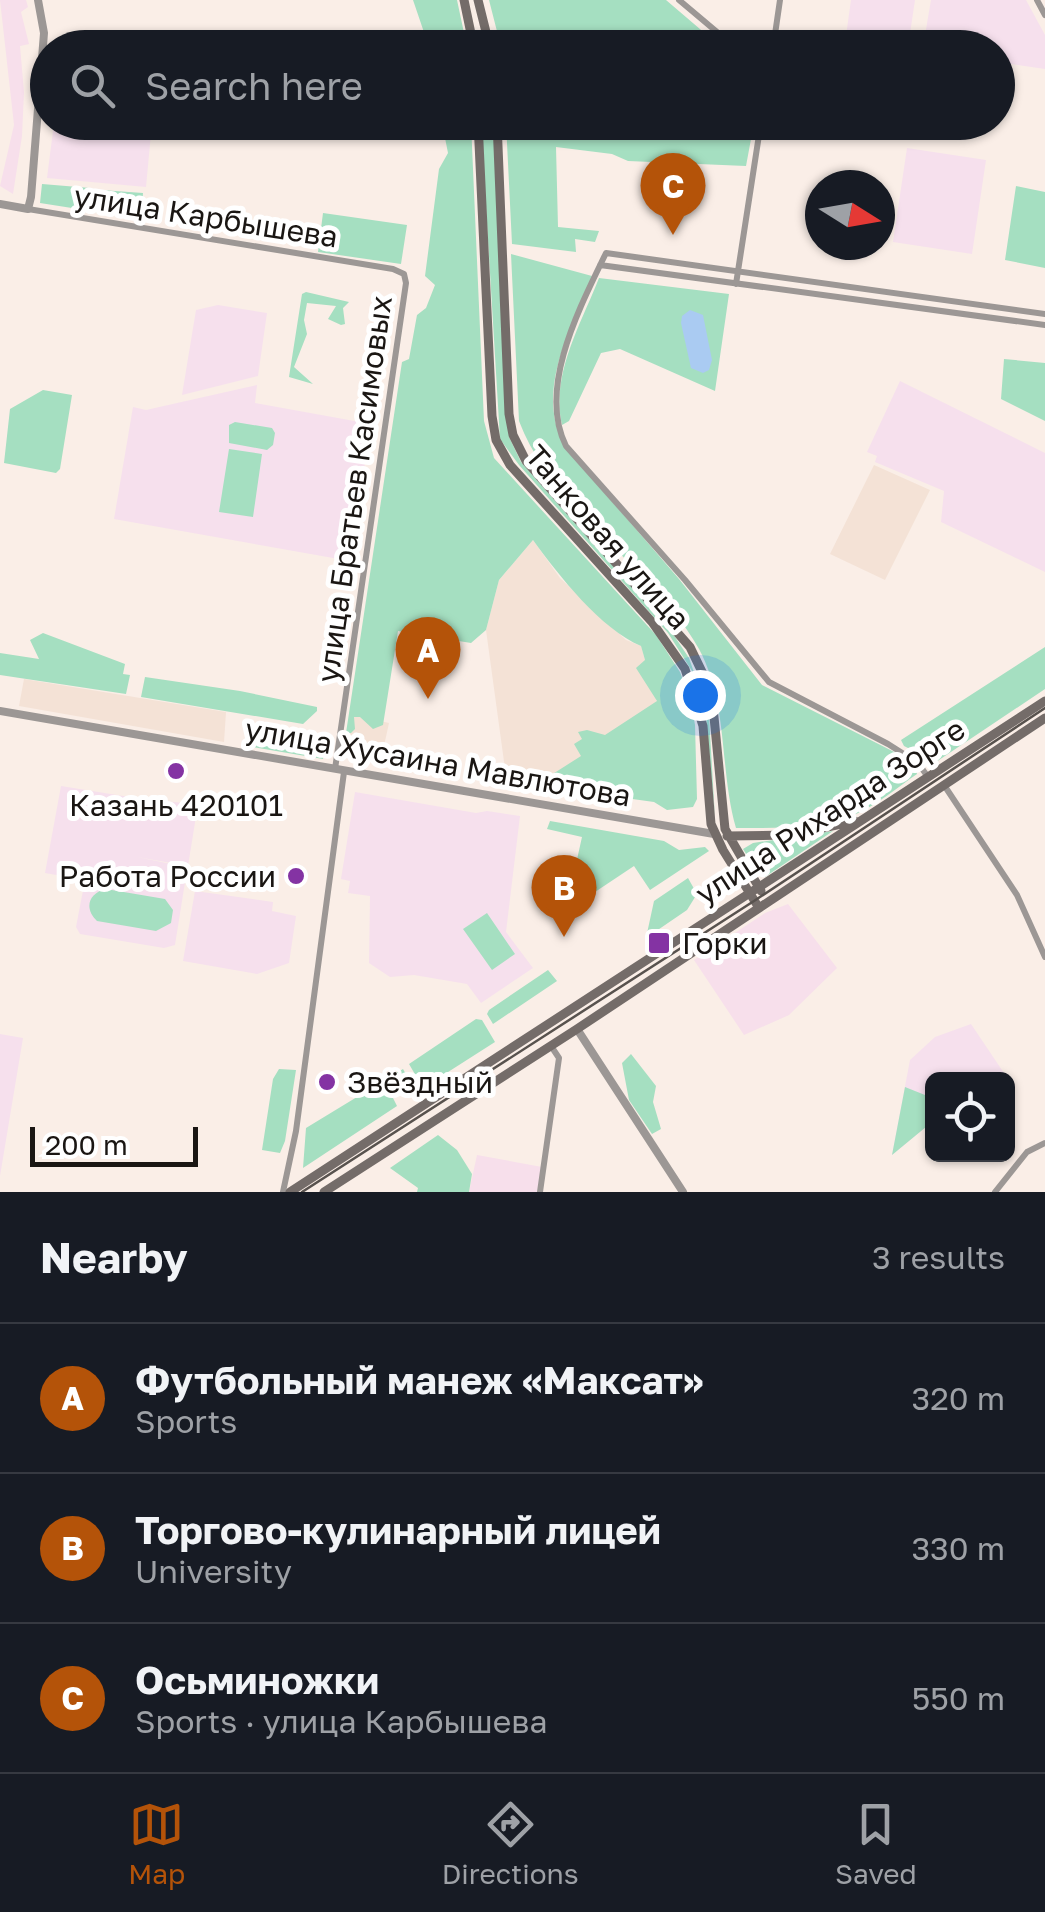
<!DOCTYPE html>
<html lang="en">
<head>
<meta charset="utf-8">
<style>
  :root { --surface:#171b24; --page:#20242c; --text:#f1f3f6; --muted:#9ea1a6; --line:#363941; --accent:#b45309 }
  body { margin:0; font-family:"Golos Text",sans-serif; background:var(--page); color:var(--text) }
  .controls { position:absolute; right:30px; bottom:30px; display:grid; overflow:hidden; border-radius:15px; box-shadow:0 2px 8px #0004 }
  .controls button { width:90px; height:90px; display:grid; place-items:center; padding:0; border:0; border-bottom:2px solid var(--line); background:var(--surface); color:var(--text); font:50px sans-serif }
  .compass { position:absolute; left:805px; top:170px; width:90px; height:90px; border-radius:50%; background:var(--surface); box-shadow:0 2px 8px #0004; rotate:101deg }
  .scale { position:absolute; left:30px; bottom:25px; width:168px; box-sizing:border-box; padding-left:10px; border:5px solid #1a1613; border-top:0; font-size:28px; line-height:35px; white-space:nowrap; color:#1a1613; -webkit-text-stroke:8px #fff; paint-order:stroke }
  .you { position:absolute; left:700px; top:695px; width:35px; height:35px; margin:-25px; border:8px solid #fff; border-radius:50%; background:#1a73e8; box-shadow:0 0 0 15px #1a73e833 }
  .badge { display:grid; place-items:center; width:65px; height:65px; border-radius:50%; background:var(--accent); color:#fff; font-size:32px; font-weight:700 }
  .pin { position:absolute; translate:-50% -82px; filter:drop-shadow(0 2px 5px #0008) }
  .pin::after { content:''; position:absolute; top:52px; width:35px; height:30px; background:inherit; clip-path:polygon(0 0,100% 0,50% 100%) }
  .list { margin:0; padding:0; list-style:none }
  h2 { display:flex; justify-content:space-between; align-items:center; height:130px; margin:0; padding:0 40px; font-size:42px }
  h2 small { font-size:32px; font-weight:400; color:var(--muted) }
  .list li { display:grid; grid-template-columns:65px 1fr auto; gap:30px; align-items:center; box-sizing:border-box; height:150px; padding:0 40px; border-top:2px solid var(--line) }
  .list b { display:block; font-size:38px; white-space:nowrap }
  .list p { margin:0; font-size:32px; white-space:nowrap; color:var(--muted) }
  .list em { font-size:32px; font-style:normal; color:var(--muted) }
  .icon { flex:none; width:55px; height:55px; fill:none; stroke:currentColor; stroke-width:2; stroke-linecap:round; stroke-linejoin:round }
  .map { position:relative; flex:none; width:1045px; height:1192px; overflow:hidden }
  .search { position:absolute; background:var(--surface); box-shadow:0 2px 8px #0004; left:30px; right:30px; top:30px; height:110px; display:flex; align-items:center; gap:25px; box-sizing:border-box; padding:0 35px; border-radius:55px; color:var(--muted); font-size:38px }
  .sheet { height:580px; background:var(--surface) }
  nav { display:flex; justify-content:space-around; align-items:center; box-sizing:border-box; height:140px; border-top:2px solid var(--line); background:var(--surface); font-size:28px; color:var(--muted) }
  nav a { display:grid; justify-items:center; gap:5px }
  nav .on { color:var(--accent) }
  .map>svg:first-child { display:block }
  .built { fill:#f4e2d6 }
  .industrial { fill:#f7dfeb }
  .education { fill:#f6e0ed }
  .green { fill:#a5dfc1 }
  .water { fill:#aacbf2 }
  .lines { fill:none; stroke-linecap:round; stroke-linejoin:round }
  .minor { stroke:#9c9795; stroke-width:6 }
  .tertiary { stroke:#9c9795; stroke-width:8 }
  .secondary { stroke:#746c69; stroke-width:9 }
  .tram { stroke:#58524e; stroke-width:2.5 }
  .poi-dot { fill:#8433a3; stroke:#fff; stroke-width:4 }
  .labels { text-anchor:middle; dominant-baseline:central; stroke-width:10; stroke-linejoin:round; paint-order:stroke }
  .street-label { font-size:30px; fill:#1a1613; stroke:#fff }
  .poi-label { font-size:30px; fill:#1a1613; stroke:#fff; text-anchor:start }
</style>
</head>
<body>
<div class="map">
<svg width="1045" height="1192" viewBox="0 0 1045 1192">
  <rect width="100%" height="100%" fill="#faeee7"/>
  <path class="built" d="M874,465L930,490L885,580L830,554Z
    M533,540L560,578L626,640L641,646L657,702L624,728L612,793L506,776L486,630L499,580Z
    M24,679L226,712L224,742L19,706Z
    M351,714L389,723L382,755L345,748Z"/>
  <path class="industrial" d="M0,0H26L28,7L21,12L29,44L20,46L24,92L22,136L13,194L0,186L14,125Z
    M788,904L837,968L789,1015L744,1035L694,960L765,913Z
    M477,1155L542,1167L537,1192H469Z"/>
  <path class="education" d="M851,0H915L908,47L845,43Z
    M931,0H1026L1045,35V69L998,62V48L923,47Z
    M54,123H152L146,187L47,178Z
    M907,148L986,160L972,254L893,242Z
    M218,305L267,313L258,376L182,395L196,310Z
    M900,381L1045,453V572L941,522L944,491L875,462L877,456L867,452Z
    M257,385L255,403L371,424L350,561L114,519L133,407L146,410Z
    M61,786L148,800L198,804L188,866L137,857L181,866L186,876L175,945L164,948L80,934L76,927L85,880L45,873Z
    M355,792L476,813L487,811L520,816L506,932L533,968L481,1003L467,984L414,975L390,977L369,963L370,896L348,893L350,881L341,879Z
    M195,891L273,902L272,911L296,916L289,963L257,974L183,961Z
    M971,1024L1010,1082L1008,1084V1080H932V1122L892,1155L910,1060L935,1037Z
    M0,1034L23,1038L0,1176Z"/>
  <path class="green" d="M413,0H457L467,47H429Z
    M489,0H666L721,47H501Z
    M442,123H471L484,421L494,458L656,635L680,672L691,702L695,725L697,799L693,807L667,810L654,802L618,797L619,789L548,777L581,756L574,744L582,739L578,732L587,730L605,735L657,701L636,668L645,660L641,646C601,629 559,576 533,540L499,580L486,630L471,643L398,631L383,725L373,729L360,717H354L355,729L351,733H346L402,362L409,359L417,315L426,308L435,285L425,276L439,169L448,153Z
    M481,123H493L509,437L521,462L671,631L689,658L709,716L715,818L706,717L692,671L668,633L519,465L500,439Z
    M506,123V122L754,123L746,166L628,161L612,154L556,147L558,227L599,231L595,242L575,239L576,252L512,244Z
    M42,184L90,188L93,195L91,211L40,203Z
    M1016,186L1045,192V268L1005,260Z
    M101,190L143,193L141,219L95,212Z
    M323,213L407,225L401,264L318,252Z
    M511,254L592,276C571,330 534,391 565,447L679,579L762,685L914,762L917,774C898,787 877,805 856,814C819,829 776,828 736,828C719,769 729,705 699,649C653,567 553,511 519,421Z
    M599,278L729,294L715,391L620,349L601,353L569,421L562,425C550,375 582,322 599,278Z
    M306,292L349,302L343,308L345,324L341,325L328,319L336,306L307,303L304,320L307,334L294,367L313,384L289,377L302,294Z
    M1004,359L1045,363V421L1001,399Z
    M43,390L72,395L60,469L56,473L4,463L10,409Z
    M235,422L272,428L275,433L273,445L267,450L229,443V425Z
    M229,449L262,454L253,517L219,512Z
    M43,633L125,664L123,674L130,675L126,694L0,675V653L39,659L30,640Z
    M1045,647V689L936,762L904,746L901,740Z
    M145,677L240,691L317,707V711L303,724L141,697Z
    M252,724L327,737L323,759L247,746Z
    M550,821L664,841L679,850L705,847L709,851L650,890L634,866L580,902L572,882L582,837L547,829Z
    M833,831L765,877L758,873L743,849L753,843Z
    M688,878L697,894L687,910L646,938L654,901Z
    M106,889L165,899L173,910L171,923L156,931L97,921C84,909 88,893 106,889Z
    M487,913L515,954L492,970L463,929Z
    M548,970L557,981L493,1024L487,1014L489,1010Z
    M476,1019L482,1020L495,1042L423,1088L409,1064Z
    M631,1054L656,1086L653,1102L661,1129L652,1134L629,1100L622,1063Z
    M279,1069L296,1070L285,1141L280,1153L262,1150L273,1079Z
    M403,1069L413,1087L393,1098L397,1106L303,1168L306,1128Z
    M905,1087L930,1097L932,1122L892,1155Z
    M438,1135L457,1150L472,1174L469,1192H417L418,1188L390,1168Z"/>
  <path class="water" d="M690,310L703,315L712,360L709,370L703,373L691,368L681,323L682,316Z"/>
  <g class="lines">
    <path class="minor" d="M679,0L736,48
      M1037,0L1045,15
      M773,48L780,0
      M28,209L393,269L404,274L406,283L335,769
      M600,265L1045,325
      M736,284L761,122
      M928,777L918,763L888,744L769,682L685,580L566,446C537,388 580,307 606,253L1045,314
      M944,785L1017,895L1045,957
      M283,1192L296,1131L344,772
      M540,1192L559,1058L551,1046
      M995,1192L1027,1152L1045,1143"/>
    <path class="tertiary" d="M0,204L28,209L31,197L44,33L38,0
      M0,711L714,834
      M577,1029L683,1192"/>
    <path class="secondary" d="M464,0L474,48
      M478,0L490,48
      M478,122L492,416L496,440L510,465L652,622L685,669L703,726L711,824L723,850L759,908
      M497,122L509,414L513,435L526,461L690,647L704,676L713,707L725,829L761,891
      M727,836L790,835L855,821
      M290,1192L1045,701
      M324,1192L577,1029L1045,718"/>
    <path class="tram" d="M302,1192L754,901L1045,708"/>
  </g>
  <g class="poi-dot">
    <circle cx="176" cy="771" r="10"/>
    <circle cx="296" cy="876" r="10"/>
    <rect x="647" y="931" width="24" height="24" rx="5"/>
    <circle cx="327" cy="1082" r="10"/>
  </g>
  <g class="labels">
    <g class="street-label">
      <text transform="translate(206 216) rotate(9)">улица Карбышева</text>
      <text transform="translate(354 489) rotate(-82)">улица Братьев Касимовых</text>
      <text transform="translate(608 537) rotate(49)">Танковая улица</text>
      <text transform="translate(438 762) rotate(10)">улица Хусаина Мавлютова</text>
      <text transform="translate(830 811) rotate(-33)">улица Рихарда Зорге</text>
    </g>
    <g class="poi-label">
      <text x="176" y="805" text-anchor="middle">Казань 420101</text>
      <text x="276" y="876" text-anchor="end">Работа России</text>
      <text x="682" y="943">Горки</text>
      <text x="347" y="1082">Звёздный</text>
    </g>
  </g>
</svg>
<div class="controls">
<button><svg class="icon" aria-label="locate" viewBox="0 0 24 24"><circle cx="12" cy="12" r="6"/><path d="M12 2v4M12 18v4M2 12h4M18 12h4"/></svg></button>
</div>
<svg class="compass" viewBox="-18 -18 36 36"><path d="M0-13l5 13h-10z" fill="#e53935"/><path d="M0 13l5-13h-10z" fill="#9ea1a6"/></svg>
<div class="scale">200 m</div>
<div class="you"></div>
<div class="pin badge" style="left:428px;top:699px">A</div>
<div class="pin badge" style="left:564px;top:937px">B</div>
<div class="pin badge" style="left:673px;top:235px">C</div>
<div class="search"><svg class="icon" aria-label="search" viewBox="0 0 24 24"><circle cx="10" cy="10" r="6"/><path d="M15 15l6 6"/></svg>Search here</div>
</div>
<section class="sheet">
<h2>Nearby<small>3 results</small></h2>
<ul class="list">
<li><span class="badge">A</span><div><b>Футбольный манеж «Максат»</b><p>Sports</p></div><em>320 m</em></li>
<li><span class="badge">B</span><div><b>Торгово-кулинарный лицей</b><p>University</p></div><em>330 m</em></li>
<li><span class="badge">C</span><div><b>Осьминожки</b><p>Sports · улица Карбышева</p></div><em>550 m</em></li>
</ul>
</section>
<nav>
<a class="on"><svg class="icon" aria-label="map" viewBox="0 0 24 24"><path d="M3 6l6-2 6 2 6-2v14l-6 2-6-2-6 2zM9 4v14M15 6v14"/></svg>Map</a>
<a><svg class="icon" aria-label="directions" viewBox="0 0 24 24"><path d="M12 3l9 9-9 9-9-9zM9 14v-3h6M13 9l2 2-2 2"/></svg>Directions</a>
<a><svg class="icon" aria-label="saved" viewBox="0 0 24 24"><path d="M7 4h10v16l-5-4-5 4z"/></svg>Saved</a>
</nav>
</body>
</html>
